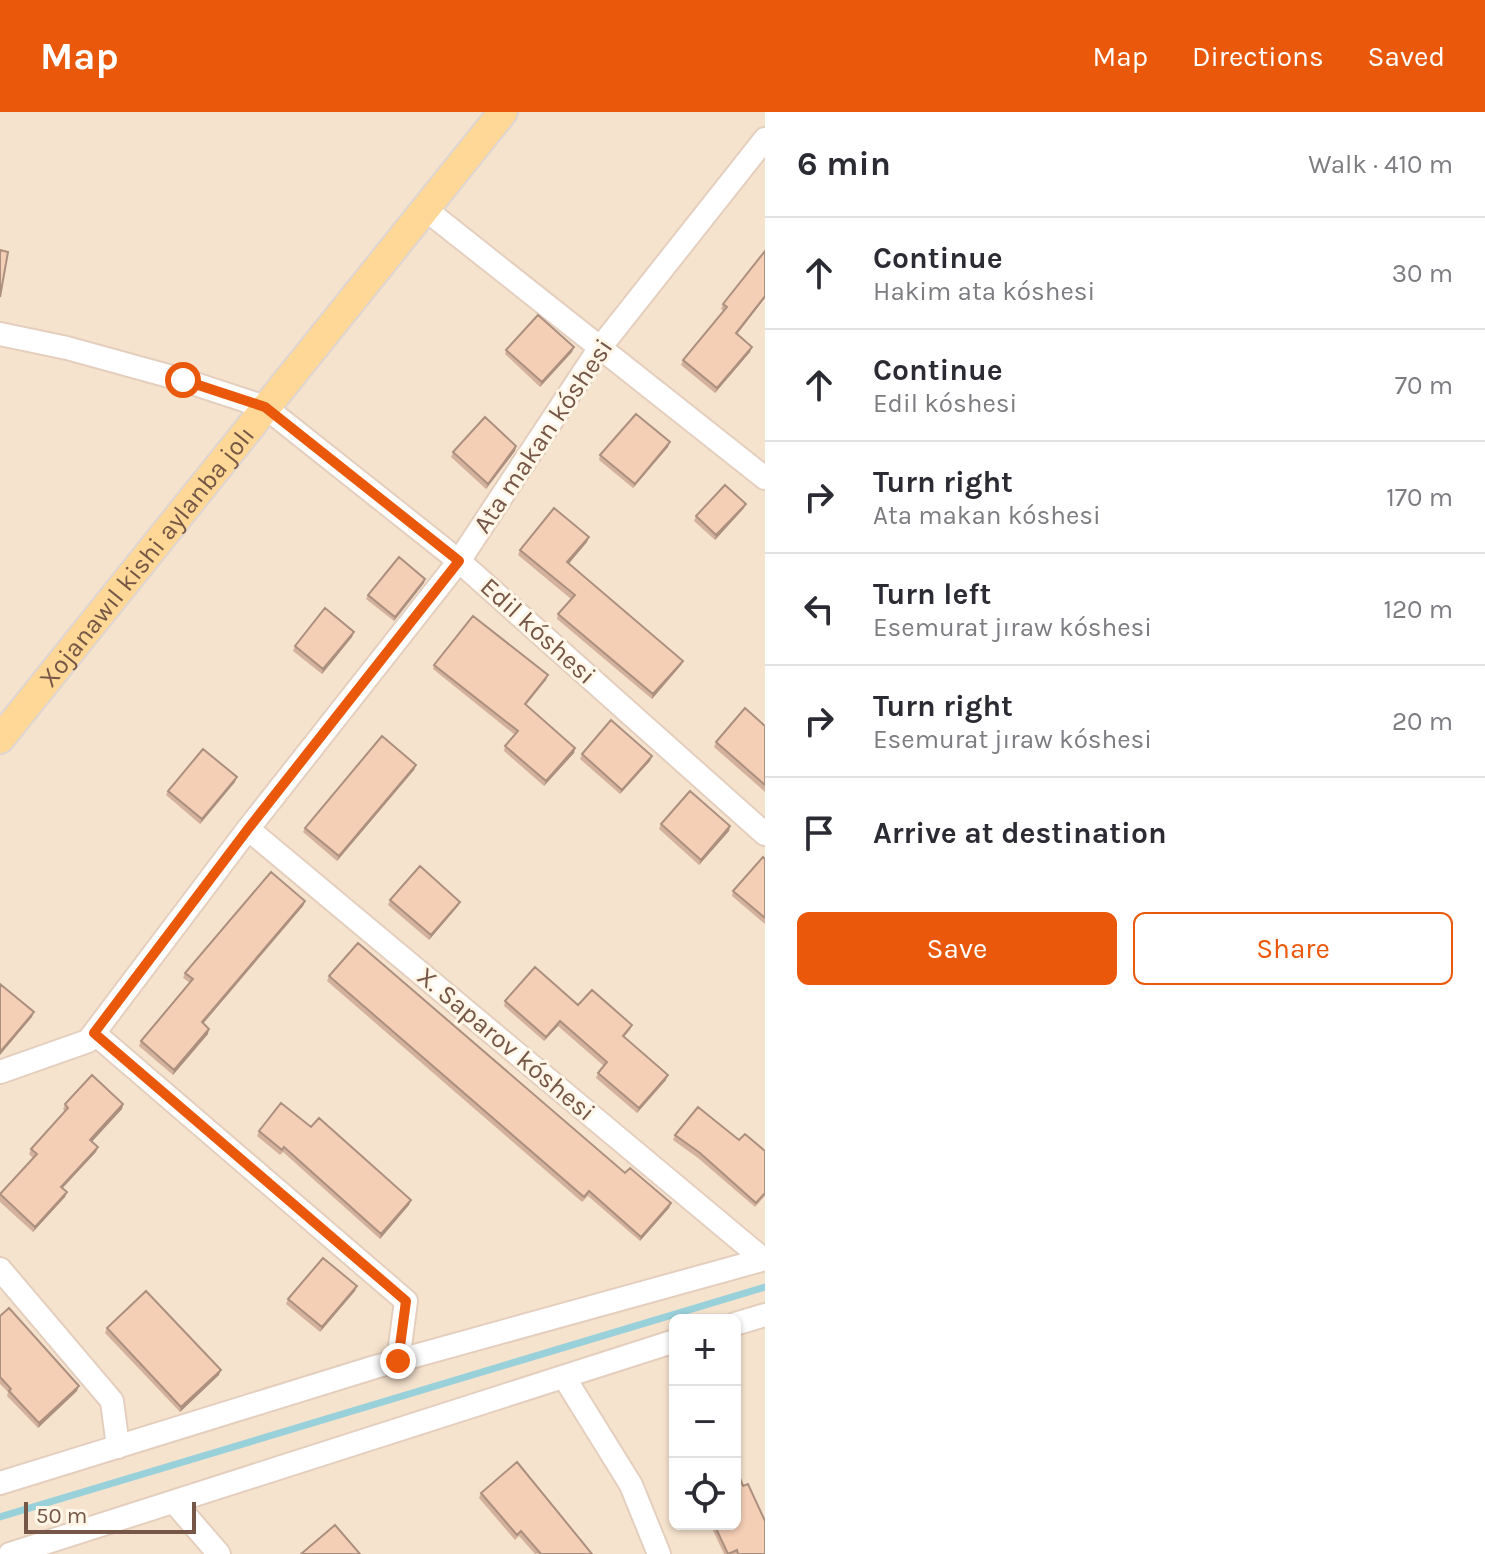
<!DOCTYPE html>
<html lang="en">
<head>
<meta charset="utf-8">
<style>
  :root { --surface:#fff; --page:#f2f2f3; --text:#2b2b33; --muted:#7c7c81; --line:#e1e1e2; --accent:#ea580c }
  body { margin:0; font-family:Karla,sans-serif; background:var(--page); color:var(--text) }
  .controls { position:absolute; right:24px; bottom:24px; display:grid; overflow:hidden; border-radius:12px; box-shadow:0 2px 6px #0004 }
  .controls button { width:72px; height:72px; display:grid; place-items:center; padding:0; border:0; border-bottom:2px solid var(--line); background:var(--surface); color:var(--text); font:40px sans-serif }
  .scale { position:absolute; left:24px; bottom:20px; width:172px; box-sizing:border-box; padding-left:8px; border:4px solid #765646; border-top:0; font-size:22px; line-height:28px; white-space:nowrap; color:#765646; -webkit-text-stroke:6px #fff6e8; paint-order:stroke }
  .stop { position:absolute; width:24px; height:24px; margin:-18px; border:6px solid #ea580c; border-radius:50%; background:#fff }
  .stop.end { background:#ea580c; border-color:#fff; box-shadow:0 2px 8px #0008 }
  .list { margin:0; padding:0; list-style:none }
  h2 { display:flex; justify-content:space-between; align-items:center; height:104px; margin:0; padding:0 32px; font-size:34px }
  h2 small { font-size:26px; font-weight:400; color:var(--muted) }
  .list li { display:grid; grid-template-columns:52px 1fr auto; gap:24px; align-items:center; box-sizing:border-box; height:112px; padding:0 32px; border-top:2px solid var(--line) }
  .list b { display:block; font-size:30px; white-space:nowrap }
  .list p { margin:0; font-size:26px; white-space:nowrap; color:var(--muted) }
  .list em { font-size:26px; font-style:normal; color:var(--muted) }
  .actions { display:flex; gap:16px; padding:24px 32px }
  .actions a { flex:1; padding:18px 0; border:2px solid var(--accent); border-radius:12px; text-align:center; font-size:28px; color:var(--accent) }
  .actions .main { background:var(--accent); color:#fff }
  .icon { flex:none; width:44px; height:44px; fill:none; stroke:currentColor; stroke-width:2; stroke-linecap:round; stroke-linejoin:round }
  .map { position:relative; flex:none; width:765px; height:1442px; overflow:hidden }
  header { display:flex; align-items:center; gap:48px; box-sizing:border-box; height:112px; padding:0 40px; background:var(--accent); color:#fff }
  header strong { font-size:38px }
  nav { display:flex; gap:44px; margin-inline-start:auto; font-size:28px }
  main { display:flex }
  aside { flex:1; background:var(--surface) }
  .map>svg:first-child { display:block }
  .residential { fill:#f6e3ce; fill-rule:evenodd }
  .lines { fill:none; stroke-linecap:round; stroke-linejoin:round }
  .stream { stroke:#99d1db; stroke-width:7 }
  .minor-casing { stroke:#e4cfbe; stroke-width:26 }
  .major-casing { stroke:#ded6d3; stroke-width:32 }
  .minor { stroke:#fff; stroke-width:22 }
  .major { stroke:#ffd796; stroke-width:28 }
  .wall { fill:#d3b19d }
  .shaded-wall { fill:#ac907f }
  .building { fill:#f5ceb6; stroke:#ac907f; stroke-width:2 }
  .route { stroke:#ea580c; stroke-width:10 }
  .labels { text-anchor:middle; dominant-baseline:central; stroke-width:6; stroke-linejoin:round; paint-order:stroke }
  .street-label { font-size:26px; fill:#765646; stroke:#fff6e8 }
</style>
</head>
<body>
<header>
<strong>Map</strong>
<nav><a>Map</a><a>Directions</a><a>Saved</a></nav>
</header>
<main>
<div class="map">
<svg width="765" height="1442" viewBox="0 0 765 1442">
  <rect width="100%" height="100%" fill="#fef2e0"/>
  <path class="residential" d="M0,0H765V1442H0ZM675,1208H735V1412H675Z"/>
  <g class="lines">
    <path class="stream" d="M0,1405L765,1175"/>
    <defs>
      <path id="minor" d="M425,97L765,366
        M0,222L67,236L183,268L265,295L459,449L765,722
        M248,717L763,1147
        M94,921L406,1189L398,1249
        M0,960L88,929L248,717L459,449L599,237L765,27
        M0,1157L112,1289L118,1335
        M735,1212L765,1203
        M564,1265L631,1373L659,1442
        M0,1371L375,1255L765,1147
        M174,1390L219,1442
        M10,1442L675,1229"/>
      <g id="major">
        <path id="s1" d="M0,627L503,0"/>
      </g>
    </defs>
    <use href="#minor" class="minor-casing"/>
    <use href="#major" class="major-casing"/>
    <use href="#minor" class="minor"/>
    <use href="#major" class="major"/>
  </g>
  <path class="wall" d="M765,139V186L737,222L750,240L715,281L681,253L683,248L724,199L721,197L723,192Z
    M574,235L572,240L540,275L505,242L506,238Z
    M516,334L515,339L486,377L451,345L453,340Z
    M668,335L633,376L599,348L600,343Z
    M744,396L715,428L694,409L696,404Z
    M587,430L569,451L681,553L652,587L557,507L558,502L571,487L518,443L520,438Z
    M424,471L394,509L366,487L368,483Z
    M354,520L352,525L322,562L293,539L295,534Z
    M434,553L546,568L526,593L575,636L574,641L544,674L504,639L505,634L515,623L433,557Z
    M765,614V680L714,635L716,630Z
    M582,642L652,644L650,649L620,682L580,647Z
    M416,653L414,658L337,749L303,720L305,716Z
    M235,670L200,712L166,683L168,679Z
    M661,712L729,719L699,753L659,717Z
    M765,747V812L732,784L733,779Z
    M390,788L460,790L458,794L429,828L388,793Z
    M305,789L303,794L203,912L208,922L173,963L139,934L141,929L190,871L183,866L185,861Z
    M329,864L671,1091L669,1096L640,1129L588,1084L582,1090L327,869Z
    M505,889L578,893L632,913L630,918L624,925L666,968L637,1001L596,966L598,961L604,954L558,914L544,929L504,894Z
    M65,992H123L122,997L92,1029L98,1035L96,1040L62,1076L67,1080L65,1085L33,1120L0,1090V1082L33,1046L29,1042L31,1037L65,999L63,997Z
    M311,1015L411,1088L409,1093L380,1127L283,1040L280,1043L257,1024L259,1019Z
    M675,1023L765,1039V1084L755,1095L698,1046L673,1028Z
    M355,1179L320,1220L286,1192L288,1187Z
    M0,1204L77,1279L38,1316L7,1284L8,1280L0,1272Z
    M107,1216L219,1263L180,1300L105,1221Z
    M675,1320V1339L670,1327L672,1322Z
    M743,1374L765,1442H724L710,1412H735Z
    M481,1381L592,1442H535L519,1424L515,1428L479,1386Z"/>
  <path class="shaded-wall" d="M765,184V186L734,226L736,221Z
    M574,235L572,240L540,275L542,270Z
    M752,235L750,240L715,281L717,276Z
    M670,330L668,335L633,376L635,372Z
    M516,334L515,339L486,377L488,372Z
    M746,392L744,396L715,428L716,423Z
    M589,425L587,430L566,455L567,450Z
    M425,467L424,471L394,509L395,505Z
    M354,520L352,525L322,562L323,557Z
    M683,549L681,553L652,587L653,582Z
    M548,563L546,568L523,596L525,592Z
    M575,636L574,641L544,674L546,669Z
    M652,644L650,649L620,682L622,678Z
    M416,653L414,658L337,749L339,744Z
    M237,665L235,670L200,712L202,707Z
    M730,714L729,719L699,753L701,748Z
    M305,789L303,794L200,915L202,910Z
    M460,790L458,794L429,828L431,823Z
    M34,900L32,905L0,943V940Z
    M560,909L558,914L544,929L546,925Z
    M209,917L208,922L173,963L174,958Z
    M668,963L666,968L637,1001L639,996Z
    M123,992L122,997L89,1033L90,1028Z
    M98,1035L96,1040L59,1080L61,1075Z
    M67,1080L65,1085L33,1120L35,1115Z
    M411,1088L409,1093L380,1127L381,1122Z
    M671,1091L669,1096L640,1129L641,1125Z
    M357,1174L355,1179L320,1220L322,1215Z
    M221,1258L219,1263L180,1300L181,1295Z
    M79,1274L77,1279L38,1316L39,1311Z"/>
  <path class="building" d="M0,138L8,140L0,185Z
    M765,139V184L736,221L752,235L717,276L683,248L727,195L723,192Z
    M538,203L574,235L542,270L506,238Z
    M636,302L670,330L635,372L600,343Z
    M485,305L516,334L488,372L453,340Z
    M725,373L746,392L716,423L696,404Z
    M554,396L589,425L567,450L683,549L653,582L558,502L575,483L520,438Z
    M399,445L425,467L395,505L368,483Z
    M325,496L354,520L323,557L295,534Z
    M473,504L548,563L525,592L575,636L546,669L505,634L518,619L434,553Z
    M745,596L765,614V673L716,630Z
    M611,608L652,644L622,678L582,642Z
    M382,624L416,653L339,744L305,716Z
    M203,637L237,665L202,707L168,679Z
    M690,679L730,714L701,748L661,712Z
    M763,745L765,747V806L733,779Z
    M420,754L460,790L431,823L390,788Z
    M271,760L305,789L202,910L209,917L174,958L141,929L193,867L185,861Z
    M358,831L625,1061L630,1056L671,1091L641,1125L589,1079L584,1085L329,864Z
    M535,855L578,893L592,878L632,913L623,924L668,963L639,996L598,961L607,950L560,909L546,925L505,889Z
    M0,872L34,900L0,940Z
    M92,963L123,992L90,1028L98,1035L61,1075L67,1080L35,1115L0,1082L37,1042L31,1037L68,996L65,992Z
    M281,991L311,1015L319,1006L411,1088L381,1122L284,1035L282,1038L259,1019Z
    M698,995L739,1028L745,1022L765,1039V1081L756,1091L700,1041L675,1023Z
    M323,1146L357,1174L322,1215L288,1187Z
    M146,1179L221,1258L181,1295L107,1216Z
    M9,1196L79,1274L39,1311L9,1279L11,1277L0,1265V1204Z
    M517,1350L592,1442H541L521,1419L517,1423L481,1381Z
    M735,1353L743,1374L748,1372L765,1409V1442H738L737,1438L728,1442L714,1412H735Z
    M335,1413L360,1442H301Z"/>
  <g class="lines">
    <path class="route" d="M183,268L265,295L459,449L248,717L94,921L406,1189L398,1249"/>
  </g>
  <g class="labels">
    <g class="street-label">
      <text transform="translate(543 324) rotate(-56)">Ata makan kóshesi</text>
      <text stroke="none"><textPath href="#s1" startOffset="234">Xojanawıl kishi aylanba jolı</textPath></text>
      <text transform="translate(538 519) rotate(42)">Edil kóshesi</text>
      <text transform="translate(506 932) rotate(40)">X. Saparov kóshesi</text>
    </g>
  </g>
</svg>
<div class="controls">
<button>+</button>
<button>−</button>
<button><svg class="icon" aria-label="locate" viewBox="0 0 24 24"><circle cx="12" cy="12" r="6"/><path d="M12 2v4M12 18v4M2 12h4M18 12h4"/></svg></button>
</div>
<div class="scale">50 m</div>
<div class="stop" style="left:183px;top:268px"></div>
<div class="stop end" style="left:398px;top:1249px"></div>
</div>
<aside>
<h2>6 min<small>Walk · 410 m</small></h2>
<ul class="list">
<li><svg class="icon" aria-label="ahead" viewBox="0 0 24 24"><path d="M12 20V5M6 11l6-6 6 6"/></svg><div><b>Continue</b><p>Hakim ata kóshesi</p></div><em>30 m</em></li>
<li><svg class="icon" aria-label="ahead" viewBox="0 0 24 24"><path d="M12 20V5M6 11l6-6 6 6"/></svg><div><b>Continue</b><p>Edil kóshesi</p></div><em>70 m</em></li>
<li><svg class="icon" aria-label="right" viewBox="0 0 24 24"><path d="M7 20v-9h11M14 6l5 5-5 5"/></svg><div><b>Turn right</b><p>Ata makan kóshesi</p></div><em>170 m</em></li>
<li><svg class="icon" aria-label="left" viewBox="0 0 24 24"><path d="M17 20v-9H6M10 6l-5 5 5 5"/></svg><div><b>Turn left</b><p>Esemurat jıraw kóshesi</p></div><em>120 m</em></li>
<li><svg class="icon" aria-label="right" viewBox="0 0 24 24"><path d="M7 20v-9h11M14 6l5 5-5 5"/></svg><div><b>Turn right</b><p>Esemurat jıraw kóshesi</p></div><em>20 m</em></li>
<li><svg class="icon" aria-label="arrive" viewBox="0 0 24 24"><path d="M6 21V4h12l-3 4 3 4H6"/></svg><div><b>Arrive at destination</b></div></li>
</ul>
<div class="actions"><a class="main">Save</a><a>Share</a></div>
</aside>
</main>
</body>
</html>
